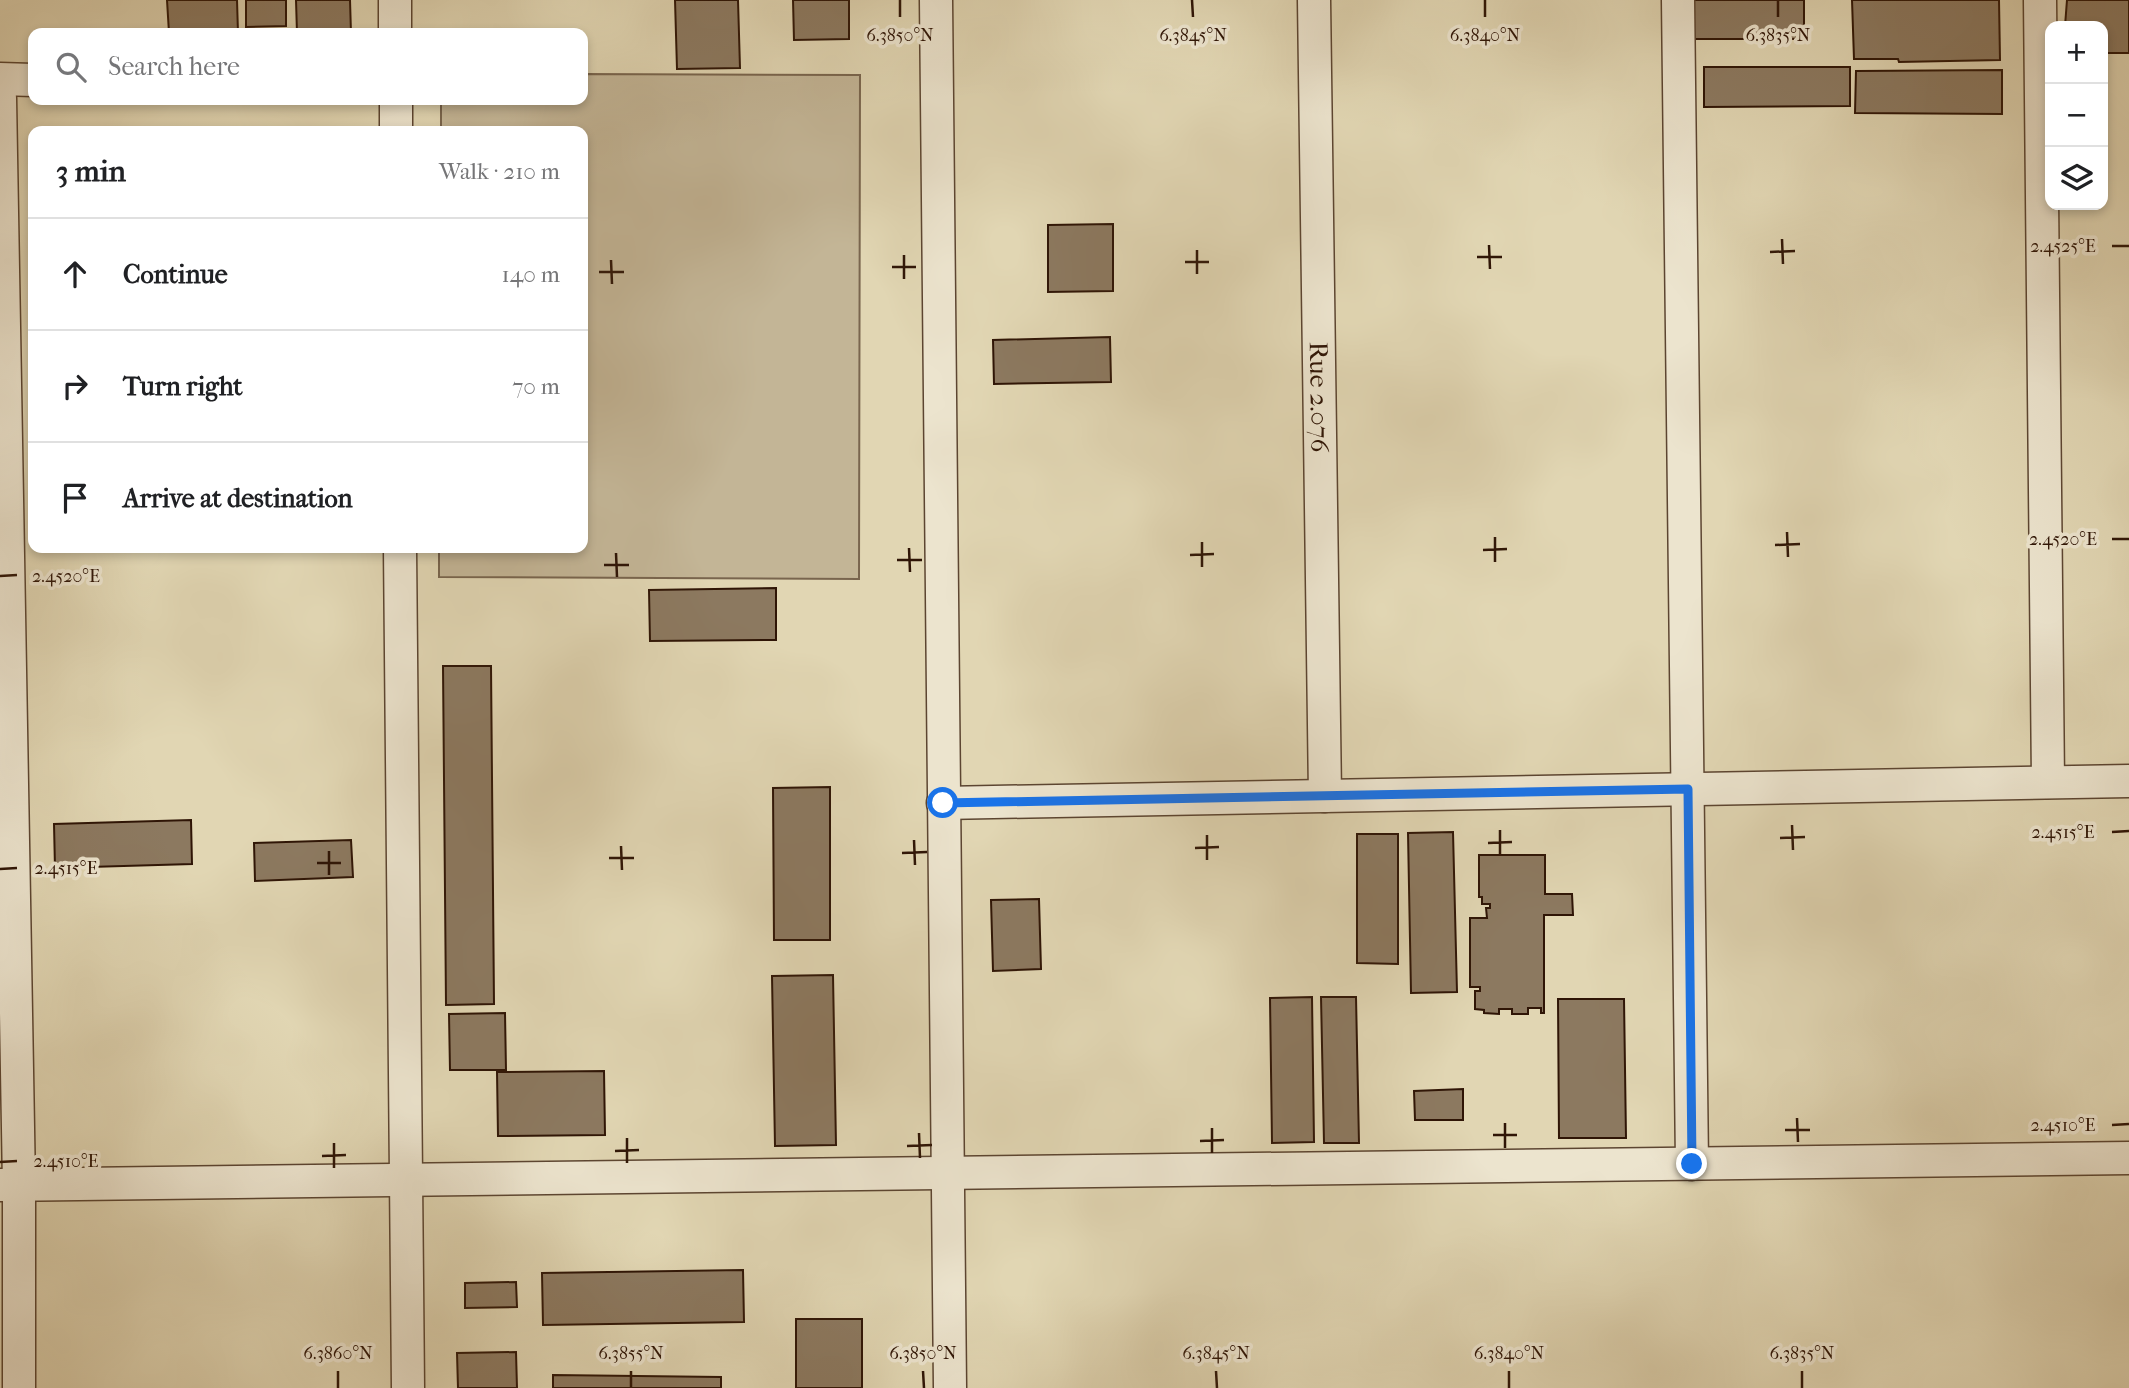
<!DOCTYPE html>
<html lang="en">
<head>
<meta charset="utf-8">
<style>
  :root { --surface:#fff; --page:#f6f6f6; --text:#202124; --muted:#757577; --line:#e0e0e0 }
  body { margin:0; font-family:"IM FELL French Canon",serif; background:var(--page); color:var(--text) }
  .controls { position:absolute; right:21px; top:21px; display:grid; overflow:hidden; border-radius:14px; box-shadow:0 4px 10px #0003 }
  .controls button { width:63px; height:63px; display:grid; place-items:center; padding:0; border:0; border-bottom:2px solid var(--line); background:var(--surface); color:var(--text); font:35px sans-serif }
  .stop { position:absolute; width:21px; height:21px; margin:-16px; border:5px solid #1a73e8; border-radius:50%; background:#fff }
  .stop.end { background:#1a73e8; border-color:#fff; box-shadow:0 2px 7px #0008 }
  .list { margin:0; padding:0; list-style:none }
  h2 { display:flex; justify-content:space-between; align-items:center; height:91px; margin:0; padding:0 28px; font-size:30px }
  h2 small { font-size:23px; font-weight:400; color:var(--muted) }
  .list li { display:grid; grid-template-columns:46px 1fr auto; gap:21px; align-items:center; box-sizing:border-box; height:112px; padding:0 28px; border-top:2px solid var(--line) }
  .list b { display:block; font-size:26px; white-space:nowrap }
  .list em { font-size:23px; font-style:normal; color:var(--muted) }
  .icon { flex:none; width:38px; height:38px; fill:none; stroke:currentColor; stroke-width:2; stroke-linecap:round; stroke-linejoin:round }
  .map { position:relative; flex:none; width:2129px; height:1388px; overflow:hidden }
  .search { position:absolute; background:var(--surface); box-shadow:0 4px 10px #0003; left:28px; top:28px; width:560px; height:77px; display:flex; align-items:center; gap:18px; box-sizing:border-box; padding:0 24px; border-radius:14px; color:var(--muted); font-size:26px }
  .panel { position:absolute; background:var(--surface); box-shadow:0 4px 10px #0003; left:28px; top:126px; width:560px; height:427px; border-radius:14px }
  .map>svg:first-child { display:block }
  .garden { fill:#c3b596; stroke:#79654e; stroke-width:2 }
  .building { fill:#8c7960; stroke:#2f1506; stroke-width:2 }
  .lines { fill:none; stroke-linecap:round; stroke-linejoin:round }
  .street-casing { stroke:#5c4531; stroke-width:35 }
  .street { stroke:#ece4ce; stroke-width:32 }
  .route { stroke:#1a73e8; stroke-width:9 }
  .ticks { fill:none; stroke:#2f1506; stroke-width:2.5 }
  .labels { text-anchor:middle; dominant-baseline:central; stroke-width:7; stroke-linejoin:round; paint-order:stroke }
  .street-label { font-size:26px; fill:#2f1506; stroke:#ece4ce }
  .ticks-label { font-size:18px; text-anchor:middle; fill:#2f1506; stroke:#ece4ce; stroke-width:7; stroke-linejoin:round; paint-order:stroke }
</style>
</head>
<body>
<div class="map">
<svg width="2129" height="1388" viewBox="0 0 2129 1388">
  <rect width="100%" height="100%" fill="#e1d6b3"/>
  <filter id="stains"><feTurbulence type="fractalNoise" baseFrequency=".00286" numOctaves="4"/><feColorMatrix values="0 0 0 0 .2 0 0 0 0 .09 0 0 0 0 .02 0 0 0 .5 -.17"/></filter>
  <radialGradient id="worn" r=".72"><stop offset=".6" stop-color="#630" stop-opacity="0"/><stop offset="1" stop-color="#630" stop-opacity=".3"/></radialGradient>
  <path class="garden" d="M583,74L860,75L859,579L439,577V548H583V131H441V100H583Z"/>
  <path class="building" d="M167,0H237L238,33H169Z
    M246,0H286V26L246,27Z
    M296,0H350L351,33H297Z
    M675,0H738L740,68L677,69Z
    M793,0H849V39L794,40Z
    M1690,0H1804V39H1690Z
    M1852,0H1999L2000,60L1899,62L1898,59H1854Z
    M2067,0H2129V53H2103V26H2065Z
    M1704,67H1850V106L1704,107Z
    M2002,70V114L1855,113L1856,71Z
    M1113,224V291L1048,292V225Z
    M1110,337L1111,382L994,384L993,340Z
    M776,588V640L650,641L649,590Z
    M443,666H491L494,1004L446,1005Z
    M830,787V940H774L773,788Z
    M191,820L192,864L55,868L54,824Z
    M1453,832L1457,992L1411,993L1408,833Z
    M1357,834H1398V964L1357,963Z
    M351,840L353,877L255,881L254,843Z
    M1479,855H1545V894H1572L1573,915H1544V1013H1541V1008H1528V1014H1512V1009H1499V1014L1484,1013V1010L1475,1009V991H1480V987H1470V918H1487L1486,908H1490V904H1482V897H1479Z
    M1039,899L1041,969L993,971L991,900Z
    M833,975L836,1145L775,1146L772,976Z
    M1312,997L1314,1142L1272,1143L1270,998Z
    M1321,997H1356L1359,1143H1324Z
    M1558,999H1624L1626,1138H1559Z
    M505,1013L506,1070H450L449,1014Z
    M604,1071L605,1135L498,1136L497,1072Z
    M1463,1089V1120H1415L1414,1091Z
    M743,1270L744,1322L543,1325L542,1273Z
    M516,1282L517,1307L465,1308V1283Z
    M796,1319H862V1388H796Z
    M516,1352L517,1388H458L457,1353Z
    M553,1375L721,1377V1388H553Z"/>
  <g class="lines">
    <defs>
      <g id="street">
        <path d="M395,0V33"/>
        <path d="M936,0L950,1388"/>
        <path id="s1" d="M1314,0L1325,796"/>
        <path d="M1678,0L1692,1164"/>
        <path d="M2040,0L2048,782"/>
        <path d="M0,79L33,80"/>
        <path d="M0,98L19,1185V1388"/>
        <path d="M396,100V131"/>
        <path d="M400,548L408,1388"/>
        <path d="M943,803L2129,781"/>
        <path d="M0,1185L2129,1158"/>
      </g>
    </defs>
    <use href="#street" class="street-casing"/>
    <use href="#street" class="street"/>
  </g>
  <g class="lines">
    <path class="route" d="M943,803L1688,789L1692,1164"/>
  </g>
  <path class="ticks" d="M900,0V17M1192,0L1193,17M1485,0V17M1778,0V17M1782,239L1783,264M1489,245L1490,269M2112,246H2129M1197,250V274M1770,252L1795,251M904,255V279M1477,257H1502M611,260L612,284M1185,262H1209M892,267H916M599,272H624M1787,532L1788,557M1495,537V562M2112,539H2129M1202,542V567M1775,545L1800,544M909,548L910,572M1483,550L1507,549M616,553L617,577M1190,555L1214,554M897,560H922M604,565H629M0,576L17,575M1792,825L1793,850M1500,830V855M2112,832L2129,831M1207,835V860M1780,838L1805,837M914,840L915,865M1488,843L1512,842M621,846L622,870M1195,848L1219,847M329,851V875M902,853L927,852M609,858H634M317,863H341M0,869L17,868M1797,1118L1798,1142M1505,1123V1148M2112,1125L2129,1124M1212,1128V1153M1785,1130H1810M919,1133L920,1158M1493,1135H1517M627,1138V1163M1200,1141L1224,1140M334,1143V1168M907,1146L932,1145M615,1151L639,1150M322,1156L346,1155M0,1162L17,1161M338,1371V1388M631,1371V1388M923,1371L924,1388M1216,1371L1217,1388M1509,1371V1388M1802,1371V1388"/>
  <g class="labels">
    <g class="street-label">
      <text stroke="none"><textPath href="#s1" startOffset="397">Rue 2.076</textPath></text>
    </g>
  </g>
  <g class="ticks-label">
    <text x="900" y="41">6.3850°N</text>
    <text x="1193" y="41">6.3845°N</text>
    <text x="1485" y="41">6.3840°N</text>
    <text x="1778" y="41">6.3835°N</text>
    <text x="2063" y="252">2.4525°E</text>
    <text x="2063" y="545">2.4520°E</text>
    <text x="66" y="582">2.4520°E</text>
    <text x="2063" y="838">2.4515°E</text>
    <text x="66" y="874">2.4515°E</text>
    <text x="2063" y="1131">2.4510°E</text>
    <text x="66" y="1167">2.4510°E</text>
    <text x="338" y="1359">6.3860°N</text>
    <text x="631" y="1359">6.3855°N</text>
    <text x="923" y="1359">6.3850°N</text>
    <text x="1216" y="1359">6.3845°N</text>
    <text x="1509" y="1359">6.3840°N</text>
    <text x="1802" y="1359">6.3835°N</text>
  </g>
  <rect width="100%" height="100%" filter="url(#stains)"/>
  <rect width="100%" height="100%" fill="url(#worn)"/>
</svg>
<div class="controls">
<button>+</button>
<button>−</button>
<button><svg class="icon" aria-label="layers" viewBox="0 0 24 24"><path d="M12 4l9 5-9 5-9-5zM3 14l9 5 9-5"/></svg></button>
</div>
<div class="stop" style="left:943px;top:803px"></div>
<div class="stop end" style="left:1692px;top:1164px"></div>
<div class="search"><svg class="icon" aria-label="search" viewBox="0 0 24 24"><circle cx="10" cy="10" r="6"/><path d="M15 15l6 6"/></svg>Search here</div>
<section class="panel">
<h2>3 min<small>Walk · 210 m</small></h2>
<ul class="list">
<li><svg class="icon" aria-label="ahead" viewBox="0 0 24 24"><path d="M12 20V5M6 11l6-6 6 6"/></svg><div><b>Continue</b></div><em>140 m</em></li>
<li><svg class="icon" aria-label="right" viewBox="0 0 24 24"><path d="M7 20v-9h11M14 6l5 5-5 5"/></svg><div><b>Turn right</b></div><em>70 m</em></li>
<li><svg class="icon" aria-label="arrive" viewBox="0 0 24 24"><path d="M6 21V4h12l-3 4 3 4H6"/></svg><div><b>Arrive at destination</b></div></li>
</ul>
</section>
</div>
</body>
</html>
